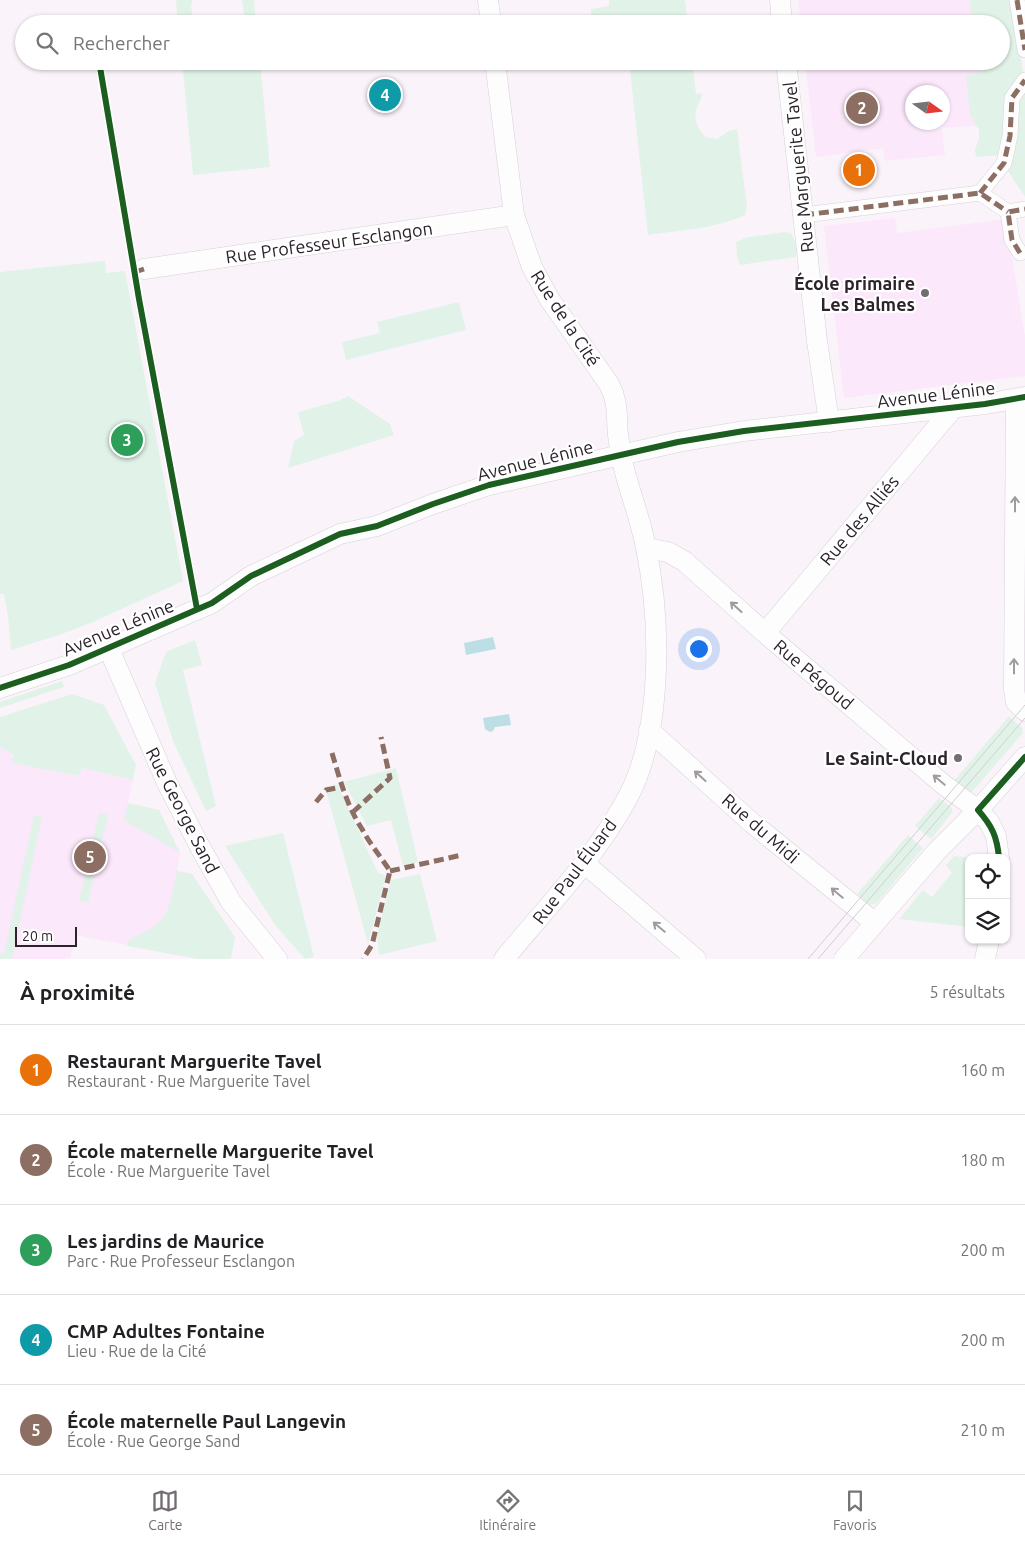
<!DOCTYPE html>
<html lang="fr">
<head>
<meta charset="utf-8">
<style>
  :root { --surface:#fff; --page:#f2f2f2; --text:#202124; --muted:#757577; --line:#e0e0e0; --accent:#746c73 }
  body { margin:0; font-family:Ubuntu,sans-serif; background:var(--page); color:var(--text) }
  .controls { position:absolute; right:15px; bottom:15px; display:grid; overflow:hidden; border-radius:10px; box-shadow:0 1px 4px #0004 }
  .controls button { width:45px; height:45px; display:grid; place-items:center; padding:0; border:0; border-bottom:1px solid var(--line); background:var(--surface); color:var(--text); font:25px sans-serif }
  .compass { position:absolute; left:905px; top:85px; width:45px; height:45px; border-radius:50%; background:var(--surface); box-shadow:0 1px 4px #0004; rotate:104deg }
  .scale { position:absolute; left:15px; bottom:12px; width:62px; box-sizing:border-box; padding-left:5px; border:2px solid #2c232b; border-top:0; font-size:14px; line-height:18px; white-space:nowrap; color:#2c232b; -webkit-text-stroke:4px #fff; paint-order:stroke }
  .you { position:absolute; left:698px; top:648px; width:18px; height:18px; margin:-12px; border:4px solid #fff; border-radius:50%; background:#1a73e8; box-shadow:0 0 0 8px #1a73e833 }
  .badge { display:grid; place-items:center; width:32px; height:32px; border-radius:50%; background:var(--accent); color:#fff; font-size:16px; font-weight:700 }
  .pin { position:absolute; translate:-50% -50%; border:2px solid #fff; box-shadow:0 1px 5px #0006 }
  .list { margin:0; padding:0; list-style:none }
  h2 { display:flex; justify-content:space-between; align-items:center; height:65px; margin:0; padding:0 20px; font-size:21px }
  h2 small { font-size:16px; font-weight:400; color:var(--muted) }
  .list li { display:grid; grid-template-columns:32px 1fr auto; gap:15px; align-items:center; box-sizing:border-box; height:90px; padding:0 20px; border-top:1px solid var(--line) }
  .list b { display:block; font-size:19px; white-space:nowrap }
  .list p { margin:0; font-size:16px; white-space:nowrap; color:var(--muted) }
  .list em { font-size:16px; font-style:normal; color:var(--muted) }
  .icon { flex:none; width:28px; height:28px; fill:none; stroke:currentColor; stroke-width:2; stroke-linecap:round; stroke-linejoin:round }
  .map { position:relative; flex:none; width:1025px; height:959px; overflow:hidden }
  .search { position:absolute; background:var(--surface); box-shadow:0 1px 4px #0004; left:15px; right:15px; top:15px; height:55px; display:flex; align-items:center; gap:12px; box-sizing:border-box; padding:0 18px; border-radius:28px; color:var(--muted); font-size:19px }
  .sheet { height:515px; background:var(--surface) }
  nav { display:flex; justify-content:space-around; align-items:center; box-sizing:border-box; height:70px; border-top:1px solid var(--line); background:var(--surface); font-size:14px; color:var(--muted) }
  nav a { display:grid; justify-items:center; gap:2px }
  nav .on { color:var(--accent) }
  .map>svg:first-child { display:block }
  .built { fill:#fbe8fa; fill-rule:evenodd }
  .green { fill:#e1f2e8 }
  .water { fill:#bbdfe4 }
  .lines { fill:none; stroke-linecap:round; stroke-linejoin:round }
  .pedestrian-casing { stroke:#d7d0d7; stroke-width:16 }
  .minor-casing { stroke:#d7d0d7; stroke-width:21 }
  .pedestrian { stroke:#fefdfe; stroke-width:15 }
  .minor { stroke:#fefdfe; stroke-width:20 }
  .tram { stroke:#d1cfd1; stroke-width:1 }
  .quiet { stroke:#8d6e63; stroke-width:5; stroke-dasharray:10 5; stroke-linecap:butt }
  .cycleway-casing { stroke:#fff; stroke-width:9 }
  .cycleway { stroke:#1b5e20; stroke-width:6 }
  .oneway { stroke:#a09b9f }
  .poi-dot { fill:#746c73; stroke:#fff; stroke-width:2 }
  .labels { text-anchor:middle; dominant-baseline:central; stroke-width:4.5; stroke-linejoin:round; paint-order:stroke }
  .street-label { font-size:18px; fill:#2c232b; stroke:#fff }
  .poi-label { font-size:18px; font-weight:bold; fill:#2c232b; stroke:#fff; text-anchor:end }
</style>
</head>
<body>
<div class="map">
<svg width="1025" height="959" viewBox="0 0 1025 959">
  <rect width="100%" height="100%" fill="#faf4fa"/>
  <path class="built" d="M798,0H969L973,24H801Z
    M805,61H979L987,125L942,128L945,155L885,161L883,148L816,157ZM912,92H942V122H912Z
    M895,218L897,233L1006,219L1025,336V376L844,398L824,226Z
    M0,747L14,755L12,763L79,776L82,768L133,780L128,803L159,810L180,853L177,871L192,874L199,959L76,935L70,959H0Z"/>
  <path class="green" d="M176,0H193L191,5L193,24H178Z
    M242,0H254L256,24H245Z
    M609,0H685L688,24H592L591,9L609,6Z
    M969,0H1010L1024,76L1002,155L976,157L975,150L979,138V130L970,114L966,76L981,73L979,61H1001V24H973Z
    M182,61H198L199,66L232,61H260L270,167L193,175Z
    M629,61H692L696,94L702,93C702,99 698,104 696,110C694,122 698,128 705,137L717,139L729,131L737,129L747,207L745,215C715,229 680,230 648,235Z
    M1025,86V197L1008,171L1016,105Z
    M784,232L791,233L797,246L796,257L740,265L737,256L736,242L745,238Z
    M105,261L106,273L125,271L183,581L93,622L59,635L11,650L8,616L4,594H0V272Z
    M459,302L466,330L346,360L342,342L380,333L377,322Z
    M348,396L390,424L394,435L288,468L294,441L304,435L298,412L338,401Z
    M195,640L202,665L183,670L216,806L206,811L173,741L155,683L166,652Z
    M62,681L64,687L0,708V702Z
    M72,694L104,705L136,765L133,780L82,768L79,776L11,763L14,755L0,747V717Z
    M1009,716L1022,728L1023,733L971,793L953,782Z
    M396,768L418,862L403,866L391,820L367,826L344,782Z
    M337,784L378,873L386,876L368,944L325,787Z
    M939,798L952,808V813L931,839L915,826Z
    M128,803L159,810L180,853L124,820Z
    M99,813L108,815L88,903L79,901Z
    M34,815L42,817L12,959H0V953L4,954Z
    M283,833L314,957L305,959L275,925L225,846Z
    M908,835L923,848L877,903L870,905L857,894Z
    M954,856L965,857L969,860V927L899,919L923,890L932,897L952,873L946,865Z
    M177,871L192,874L235,937L231,959H199L127,946L129,941L132,938C172,921 168,910 177,871Z
    M420,874L437,941L379,955L377,936L391,880Z"/>
  <path class="water" d="M493,637L496,649L466,655L464,643Z
    M509,714L511,725L495,727L493,731L490,732L485,729L483,718Z"/>
  <g class="lines">
    <defs>
      <path id="pedestrian" d="M1017,0L1025,50
        M980,193L1004,163L1010,136L1012,98L1025,80
        M804,215L980,193L1008,212
        M1020,253L1012,240L1008,212L1025,209"/>
      <path id="minor" d="M488,0L491,24
        M780,0L782,24
        M495,61L514,215L532,267L550,300L609,384C619,403 616,414 618,435C620,451 623,467 628,483C634,504 642,526 646,548C661,620 663,731 628,797C596,857 547,907 504,959
        M786,61L817,341L829,422
        M144,269L514,215
        M1016,399L1014,689L1016,702L1025,711
        M646,548L668,552L684,561L765,633L944,785L978,810L989,822L996,836L999,858
        M765,633L954,407
        M109,649L167,783L200,847L231,902L277,959
        M0,688L69,665L212,603L251,576L340,534L377,526L433,504L489,485L678,442L744,431L985,404L1025,397
        M649,730L752,823L875,923
        M584,863L696,959
        M844,959L937,851L978,810L1025,757
        M985,959L989,940"/>
    </defs>
    <use href="#pedestrian" class="pedestrian-casing"/>
    <use href="#minor" class="minor-casing"/>
    <use href="#pedestrian" class="pedestrian"/>
    <use href="#minor" class="minor"/>
    <path class="tram" d="M808,959L1025,705
      M818,959L1025,718"/>
    <path class="quiet" d="M1017,0L1025,50
      M980,193L1004,163L1010,136L1012,98L1025,80
      M804,215L980,193L1008,212
      M1020,253L1012,240L1008,212L1025,209
      M135,272L144,269
      M332,753C340,780 347,806 362,829C370,844 381,857 390,871L372,945L363,959
      M316,802L326,790L342,787
      M353,812L390,778L381,737
      M390,871L462,855"/>
    <defs>
      <path id="cycleway" d="M99,61L139,299L197,609
        M0,688L69,665L212,603L251,576L340,534L377,526L433,504L489,485L678,442L744,431L985,404L1025,397
        M999,858C997,836 992,826 978,810L1025,757"/>
    </defs>
    <use href="#cycleway" class="cycleway-casing"/>
    <use href="#cycleway" class="cycleway"/>
  </g>
  <defs><path id="oneway-shaft" d="M-6 0H5M1.5-3L5.5 0L1.5 3" fill="none" stroke-width="1.6" stroke-linecap="round" stroke-linejoin="round" transform="scale(1.25)"/></defs>
  <g class="oneway">
    <use href="#oneway-shaft" transform="translate(1015 504) rotate(-90)"/>
    <use href="#oneway-shaft" transform="translate(736 607) rotate(-138)"/>
    <use href="#oneway-shaft" transform="translate(1014 666) rotate(-90)"/>
    <use href="#oneway-shaft" transform="translate(700 776) rotate(-138)"/>
    <use href="#oneway-shaft" transform="translate(939 780) rotate(-140)"/>
    <use href="#oneway-shaft" transform="translate(837 893) rotate(-140)"/>
    <use href="#oneway-shaft" transform="translate(659 927) rotate(-140)"/>
  </g>
  <g class="poi-dot">
    <circle cx="925" cy="293" r="5"/>
    <circle cx="958" cy="758" r="5"/>
  </g>
  <g class="labels">
    <g class="street-label">
      <text transform="translate(798 167) rotate(-96)">Rue Marguerite Tavel</text>
      <text transform="translate(329 242) rotate(-8)">Rue Professeur Esclangon</text>
      <text transform="translate(566 318) rotate(57)">Rue de la Cité</text>
      <text transform="translate(936 394) rotate(-7)">Avenue Lénine</text>
      <text transform="translate(535 460) rotate(-14)">Avenue Lénine</text>
      <text transform="translate(859 520) rotate(-50)">Rue des Alliés</text>
      <text transform="translate(118 627) rotate(-23)">Avenue Lénine</text>
      <text transform="translate(814 674) rotate(40)">Rue Pégoud</text>
      <text transform="translate(183 810) rotate(63)">Rue George Sand</text>
      <text transform="translate(761 828) rotate(41)">Rue du Midi</text>
      <text transform="translate(574 871) rotate(-53)">Rue Paul Éluard</text>
    </g>
    <g class="poi-label">
      <text x="915" y="283">École primaire<tspan x="915" dy="21">Les Balmes</tspan></text>
      <text x="948" y="758">Le Saint-Cloud</text>
    </g>
  </g>
</svg>
<div class="controls">
<button><svg class="icon" aria-label="locate" viewBox="0 0 24 24"><circle cx="12" cy="12" r="6"/><path d="M12 2v4M12 18v4M2 12h4M18 12h4"/></svg></button>
<button><svg class="icon" aria-label="layers" viewBox="0 0 24 24"><path d="M12 4l9 5-9 5-9-5zM3 14l9 5 9-5"/></svg></button>
</div>
<svg class="compass" viewBox="-18 -18 36 36"><path d="M0-13l5 13h-10z" fill="#e53935"/><path d="M0 13l5-13h-10z" fill="#757577"/></svg>
<div class="scale">20 m</div>
<div class="you"></div>
<div class="pin badge" style="left:859px;top:170px;background:#e8710a">1</div>
<div class="pin badge" style="left:862px;top:108px;background:#8d6e63">2</div>
<div class="pin badge" style="left:127px;top:440px;background:#2e9e5b">3</div>
<div class="pin badge" style="left:385px;top:95px;background:#0f9aa8">4</div>
<div class="pin badge" style="left:90px;top:857px;background:#8d6e63">5</div>
<div class="search"><svg class="icon" aria-label="search" viewBox="0 0 24 24"><circle cx="10" cy="10" r="6"/><path d="M15 15l6 6"/></svg>Rechercher</div>
</div>
<section class="sheet">
<h2>À proximité<small>5 résultats</small></h2>
<ul class="list">
<li><span class="badge" style="background:#e8710a">1</span><div><b>Restaurant Marguerite Tavel</b><p>Restaurant · Rue Marguerite Tavel</p></div><em>160 m</em></li>
<li><span class="badge" style="background:#8d6e63">2</span><div><b>École maternelle Marguerite Tavel</b><p>École · Rue Marguerite Tavel</p></div><em>180 m</em></li>
<li><span class="badge" style="background:#2e9e5b">3</span><div><b>Les jardins de Maurice</b><p>Parc · Rue Professeur Esclangon</p></div><em>200 m</em></li>
<li><span class="badge" style="background:#0f9aa8">4</span><div><b>CMP Adultes Fontaine</b><p>Lieu · Rue de la Cité</p></div><em>200 m</em></li>
<li><span class="badge" style="background:#8d6e63">5</span><div><b>École maternelle Paul Langevin</b><p>École · Rue George Sand</p></div><em>210 m</em></li>
</ul>
</section>
<nav>
<a class="on"><svg class="icon" aria-label="map" viewBox="0 0 24 24"><path d="M3 6l6-2 6 2 6-2v14l-6 2-6-2-6 2zM9 4v14M15 6v14"/></svg>Carte</a>
<a><svg class="icon" aria-label="directions" viewBox="0 0 24 24"><path d="M12 3l9 9-9 9-9-9zM9 14v-3h6M13 9l2 2-2 2"/></svg>Itinéraire</a>
<a><svg class="icon" aria-label="saved" viewBox="0 0 24 24"><path d="M7 4h10v16l-5-4-5 4z"/></svg>Favoris</a>
</nav>
</body>
</html>
